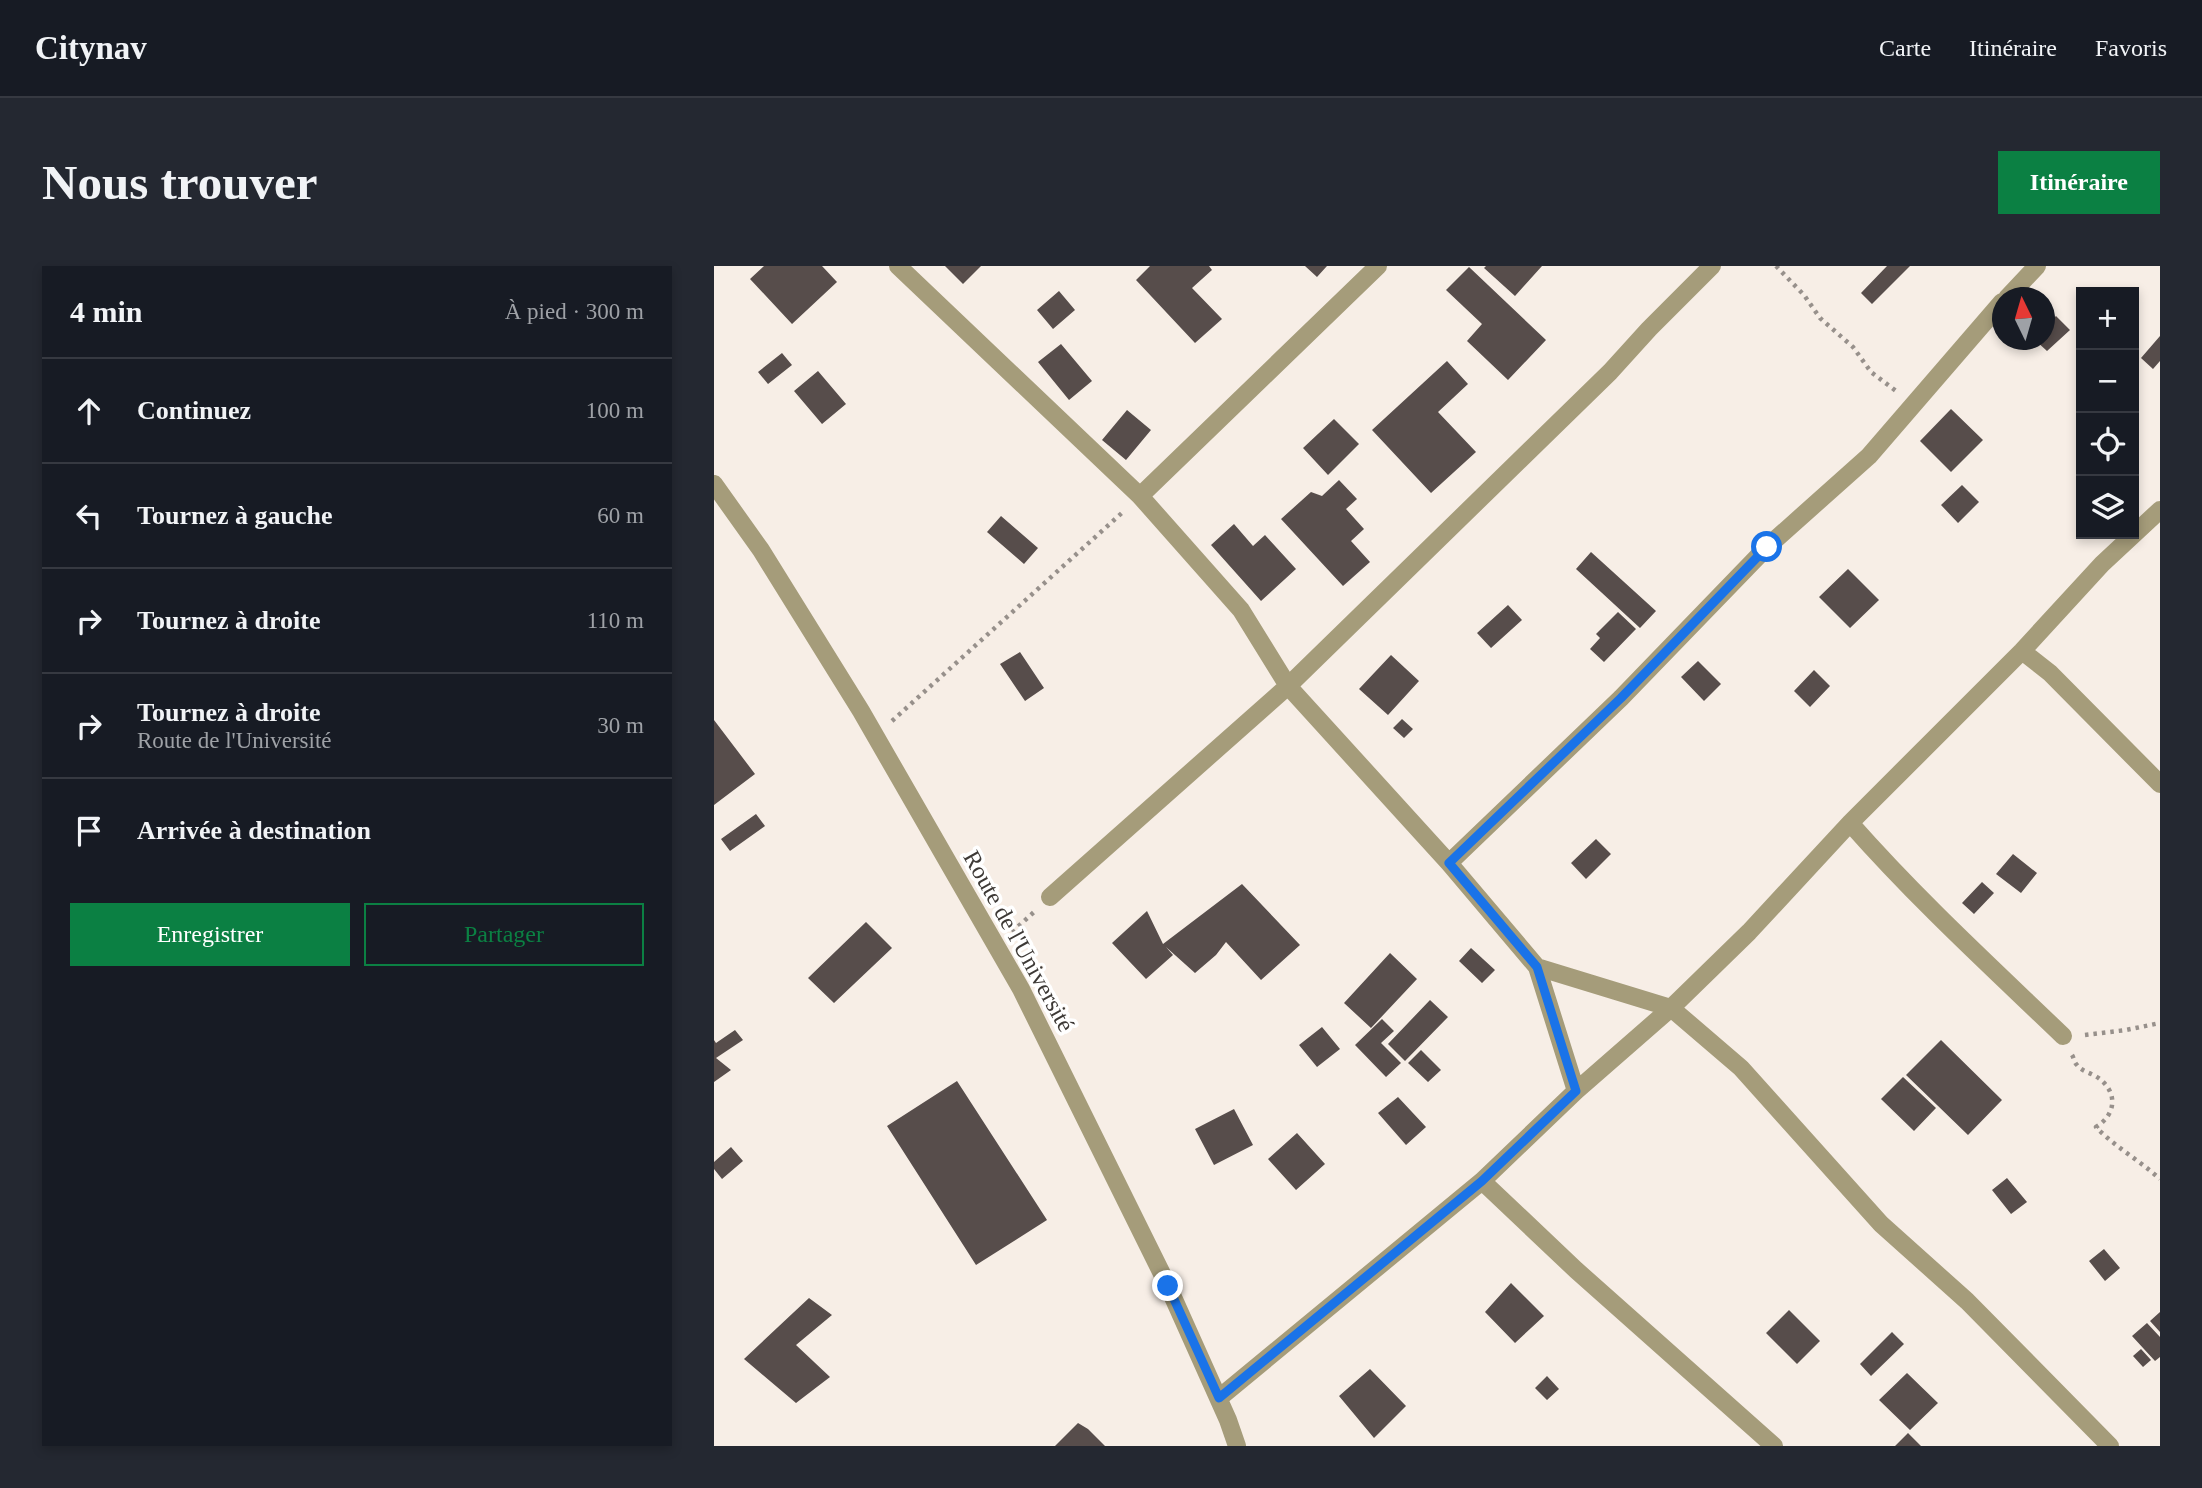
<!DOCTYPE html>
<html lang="fr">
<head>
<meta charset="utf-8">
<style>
  :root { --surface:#171b24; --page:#242831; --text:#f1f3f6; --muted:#9ea1a6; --line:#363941; --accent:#0b8043 }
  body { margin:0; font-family:Georgia,serif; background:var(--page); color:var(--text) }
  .controls { position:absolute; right:21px; top:21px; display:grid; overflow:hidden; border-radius:0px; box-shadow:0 4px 10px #0003 }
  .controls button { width:63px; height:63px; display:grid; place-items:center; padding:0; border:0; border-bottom:2px solid var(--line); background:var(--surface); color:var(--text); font:35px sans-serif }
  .compass { position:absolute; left:1278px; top:21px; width:63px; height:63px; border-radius:50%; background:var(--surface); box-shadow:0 4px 10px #0003; rotate:355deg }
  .stop { position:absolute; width:21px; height:21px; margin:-16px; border:5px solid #1a73e8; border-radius:50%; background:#fff }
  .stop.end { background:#1a73e8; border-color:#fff; box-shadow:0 2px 7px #0008 }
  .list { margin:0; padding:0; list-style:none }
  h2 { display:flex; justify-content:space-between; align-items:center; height:91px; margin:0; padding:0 28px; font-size:30px }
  h2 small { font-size:23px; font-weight:400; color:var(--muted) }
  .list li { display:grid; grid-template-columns:46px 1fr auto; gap:21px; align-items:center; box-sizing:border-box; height:105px; padding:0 28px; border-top:2px solid var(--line) }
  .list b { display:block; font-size:26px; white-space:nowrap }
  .list p { margin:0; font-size:23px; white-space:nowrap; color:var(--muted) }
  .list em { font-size:23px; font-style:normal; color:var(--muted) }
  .actions { display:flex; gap:14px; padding:21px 28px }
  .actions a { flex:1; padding:16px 0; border:2px solid var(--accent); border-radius:0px; text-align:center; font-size:24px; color:var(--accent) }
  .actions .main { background:var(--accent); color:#fff }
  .icon { flex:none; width:38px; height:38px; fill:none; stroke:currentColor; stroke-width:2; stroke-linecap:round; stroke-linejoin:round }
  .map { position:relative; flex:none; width:1446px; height:1180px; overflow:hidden; border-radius:0px }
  header { display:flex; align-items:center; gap:42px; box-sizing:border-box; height:98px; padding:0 35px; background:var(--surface); border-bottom:2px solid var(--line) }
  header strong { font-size:33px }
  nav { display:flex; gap:38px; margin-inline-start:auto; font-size:24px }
  .intro { display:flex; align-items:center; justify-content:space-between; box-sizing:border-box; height:168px; padding:0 42px }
  h1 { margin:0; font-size:49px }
  .button { padding:18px 32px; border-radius:0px; background:var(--accent); color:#fff; font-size:24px; font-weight:700 }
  main { display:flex; gap:42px; padding:0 42px }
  aside { flex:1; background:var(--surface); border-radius:0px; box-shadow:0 4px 10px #0003 }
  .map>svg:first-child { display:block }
  .building { fill:#574d4b }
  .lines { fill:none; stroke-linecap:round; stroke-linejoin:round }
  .path { stroke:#97908b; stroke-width:4.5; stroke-dasharray:3.5 5; stroke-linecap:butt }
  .minor { stroke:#a59c7a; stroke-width:18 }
  .route { stroke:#1a73e8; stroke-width:9 }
  .labels { text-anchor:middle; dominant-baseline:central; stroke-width:7; stroke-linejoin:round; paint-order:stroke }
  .street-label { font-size:24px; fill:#3d3936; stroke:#fff }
</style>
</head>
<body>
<header>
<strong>Citynav</strong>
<nav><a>Carte</a><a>Itinéraire</a><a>Favoris</a></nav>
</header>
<div class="intro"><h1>Nous trouver</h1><a class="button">Itinéraire</a></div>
<main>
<aside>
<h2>4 min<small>À pied · 300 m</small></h2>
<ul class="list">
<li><svg class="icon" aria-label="ahead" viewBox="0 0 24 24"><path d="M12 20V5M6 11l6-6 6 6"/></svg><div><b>Continuez</b></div><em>100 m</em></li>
<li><svg class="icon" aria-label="left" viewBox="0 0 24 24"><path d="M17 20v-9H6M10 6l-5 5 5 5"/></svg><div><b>Tournez à gauche</b></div><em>60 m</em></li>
<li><svg class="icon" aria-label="right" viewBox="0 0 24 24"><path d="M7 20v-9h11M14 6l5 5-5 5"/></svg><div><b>Tournez à droite</b></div><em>110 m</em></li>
<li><svg class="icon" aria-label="right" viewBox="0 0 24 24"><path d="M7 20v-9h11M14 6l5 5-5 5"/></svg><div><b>Tournez à droite</b><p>Route de l'Université</p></div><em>30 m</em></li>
<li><svg class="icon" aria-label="arrive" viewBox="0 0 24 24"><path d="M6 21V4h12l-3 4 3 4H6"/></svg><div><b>Arrivée à destination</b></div></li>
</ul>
<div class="actions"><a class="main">Enregistrer</a><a>Partager</a></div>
</aside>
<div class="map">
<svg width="1446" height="1180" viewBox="0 0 1446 1180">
  <rect width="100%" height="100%" fill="#f7eee6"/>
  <path class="building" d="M50,0H108L123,16L78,58L36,13Z
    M231,0H267L249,18Z
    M436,0H495L498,4L478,22L508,53L481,77L422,14Z
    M591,0H613L603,11Z
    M772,0H828L801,30L770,2Z
    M1173,0H1196L1158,38L1147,27Z
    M755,1L832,74L794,114L753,75L768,58L732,24Z
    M345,25L361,44L339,63L323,44Z
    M1342,50L1356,64L1333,85L1321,74H1330V61Z
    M1446,70V95L1439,103L1427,92Z
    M347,78L378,115L355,134L324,96Z
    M68,87L78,99L54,118L44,106Z
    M733,95L754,118L724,146L762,186L717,227L658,164Z
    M104,105L132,138L108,158L80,125Z
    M1237,143L1269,174L1237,206L1206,175Z
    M413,144L437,164L412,194L388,174Z
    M620,153L645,178L614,209L589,182Z
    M625,214L643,233L632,243L650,263L637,275L656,296L629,320L567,253L597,226L608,230Z
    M1248,219L1265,236L1244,257L1227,239Z
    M287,250L324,282L310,298L273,266Z
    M520,258L539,280L551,269L582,303L547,335L497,279Z
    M877,286L942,345L926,362L862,303Z
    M1134,303L1165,334L1136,362L1105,331Z
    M794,339L808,354L777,382L763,367Z
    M904,346L922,363L890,396L876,383L886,372L882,368Z
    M306,386L330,422L311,435L286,398Z
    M677,389L705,415L674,449L645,423Z
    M984,395L1007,418L990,435L967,411Z
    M1100,404L1116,420L1096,441L1080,425Z
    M688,453L699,463L690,472L679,462Z
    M0,454L41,508L0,539Z
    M42,548L51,560L16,585L7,573Z
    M882,573L897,588L872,613L857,597Z
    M1299,588L1323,607L1307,627L1282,608Z
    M1268,616L1280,627L1260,648L1248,637Z
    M528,618L586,679L547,714L512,676L502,689L481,707L452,681L459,689L432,713L398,677L433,645L449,678Z
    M152,656L178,682L120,737L94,712Z
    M757,682L781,704L768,717L745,695Z
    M676,687L703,713L657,762L630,737Z
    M716,734L734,751L691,795L674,778Z
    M668,753L680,765L667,777L687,797L672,811L641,779Z
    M608,761L626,783L603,801L585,779Z
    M21,764L29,774L2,792L17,804L0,816V774L2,777Z
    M1227,774L1288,834L1254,869L1192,809Z
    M707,784L727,804L714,816L694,797Z
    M1189,811L1222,842L1200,865L1167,833Z
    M243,815L333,954L262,999L173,860Z
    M684,831L712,861L692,879L664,847Z
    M520,843L539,879L500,899L481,863Z
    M583,867L611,898L582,924L554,893Z
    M17,881L29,895L8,913L0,903V896Z
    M1293,912L1313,936L1297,948L1278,924Z
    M1390,983L1406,1002L1391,1015L1375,995Z
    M797,1017L830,1050L801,1077L771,1046Z
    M95,1032L118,1049L82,1079L116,1111L82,1137L30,1093Z
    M1075,1044L1106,1075L1083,1098L1052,1067Z
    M1446,1046V1066L1436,1055Z
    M1433,1057L1446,1071V1091L1441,1095L1418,1070Z
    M1178,1066L1190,1078L1157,1110L1146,1098Z
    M1427,1083L1437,1094L1429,1101L1419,1090Z
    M656,1103L692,1140L660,1172L625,1130Z
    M1193,1107L1224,1137L1196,1164L1165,1134Z
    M833,1110L845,1123L833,1134L821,1122Z
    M364,1157L374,1163L391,1180H341Z
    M1194,1167L1207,1180H1181Z"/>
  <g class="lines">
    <path class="path" d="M1062,0L1090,29L1106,52L1139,81L1157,106L1182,125
      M178,455L410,245
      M298,666L320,646
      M1371,769L1412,764L1446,757
      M1358,789C1360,792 1360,796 1363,799C1367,805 1377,807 1383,811C1404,825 1403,848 1382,861C1401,881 1425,894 1446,913"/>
    <path class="minor" d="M184,0L426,230L527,344L574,420L735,597L823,701L957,742L1035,666L1136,557L1308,385L1388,298L1446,244
      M1293,32L1323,0
      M0,218L47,284L147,445L307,723L454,1020L514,1154L523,1180
      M426,230L664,0
      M1308,385L1336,407L1446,518
      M1136,557C1204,634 1275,699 1349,770
      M735,597L907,432L1053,281L1155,190L1288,36
      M336,631L574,420L896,106L935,63L998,0
      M823,701L862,825
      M768,915L862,1004L1060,1180
      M505,1132L768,915L862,825L957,742L1027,802L1167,958L1253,1035L1396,1180"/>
  </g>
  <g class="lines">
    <path class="route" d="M454,1020L505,1132L768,915L862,825L823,701L735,597L907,432L1053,281"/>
  </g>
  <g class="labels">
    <g class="street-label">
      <text transform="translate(305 675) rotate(61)">Route de l'Université</text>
    </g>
  </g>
</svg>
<div class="controls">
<button>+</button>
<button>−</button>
<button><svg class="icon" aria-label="locate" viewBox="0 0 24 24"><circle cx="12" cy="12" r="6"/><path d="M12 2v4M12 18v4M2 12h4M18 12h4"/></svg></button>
<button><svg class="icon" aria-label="layers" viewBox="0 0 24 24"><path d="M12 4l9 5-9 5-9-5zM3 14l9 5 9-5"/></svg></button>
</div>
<svg class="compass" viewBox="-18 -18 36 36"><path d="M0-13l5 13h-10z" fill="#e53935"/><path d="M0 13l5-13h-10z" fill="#9ea1a6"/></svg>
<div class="stop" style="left:1053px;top:281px"></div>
<div class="stop end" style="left:454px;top:1020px"></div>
</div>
</main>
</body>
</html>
